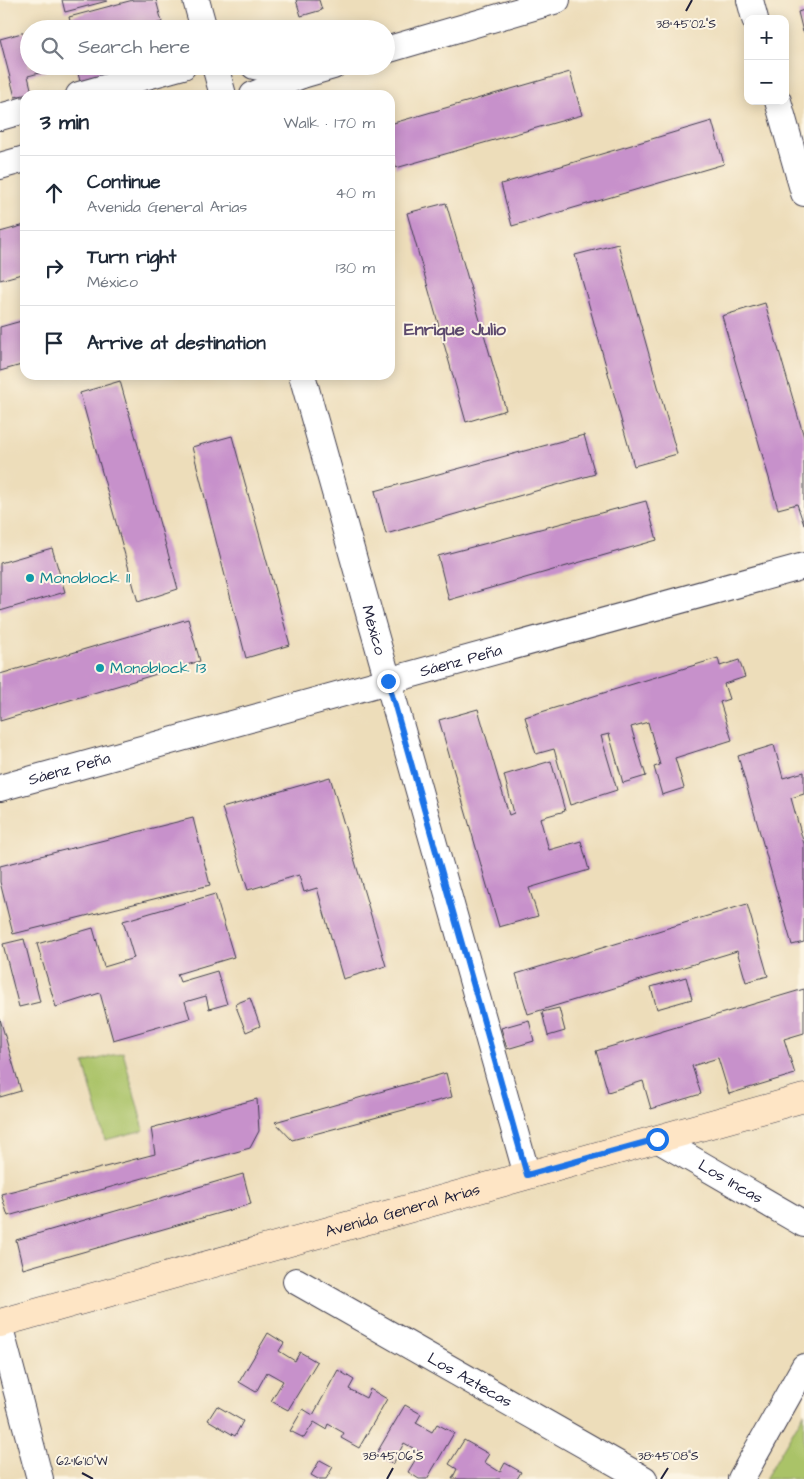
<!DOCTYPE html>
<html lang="en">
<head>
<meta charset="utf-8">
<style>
  :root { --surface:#fff; --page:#f6f6f7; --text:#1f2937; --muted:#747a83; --line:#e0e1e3 }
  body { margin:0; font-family:"Architects Daughter",sans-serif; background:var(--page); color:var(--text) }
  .controls { position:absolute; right:15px; top:15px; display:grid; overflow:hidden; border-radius:10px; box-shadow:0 2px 12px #0003 }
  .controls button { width:45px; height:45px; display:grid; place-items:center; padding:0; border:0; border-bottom:1px solid var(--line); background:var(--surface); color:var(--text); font:25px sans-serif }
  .stop { position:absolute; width:15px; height:15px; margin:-11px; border:4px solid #1a73e8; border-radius:50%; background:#fff }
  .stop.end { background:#1a73e8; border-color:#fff; box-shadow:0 1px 5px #0008 }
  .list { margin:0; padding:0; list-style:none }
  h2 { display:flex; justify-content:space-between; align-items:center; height:65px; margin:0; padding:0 20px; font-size:21px }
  h2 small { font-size:16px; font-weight:400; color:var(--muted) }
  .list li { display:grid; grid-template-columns:32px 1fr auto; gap:15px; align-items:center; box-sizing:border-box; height:75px; padding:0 20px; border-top:1px solid var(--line) }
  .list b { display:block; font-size:19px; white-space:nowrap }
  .list p { margin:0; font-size:16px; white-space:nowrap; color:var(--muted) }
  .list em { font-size:16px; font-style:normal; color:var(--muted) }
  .icon { flex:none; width:28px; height:28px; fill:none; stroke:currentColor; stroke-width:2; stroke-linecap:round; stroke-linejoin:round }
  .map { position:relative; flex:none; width:804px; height:1479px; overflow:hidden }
  .search { position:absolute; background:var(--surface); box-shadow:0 2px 12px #0003; left:20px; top:20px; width:375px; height:55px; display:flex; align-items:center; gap:12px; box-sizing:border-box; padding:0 18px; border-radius:28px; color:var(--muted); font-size:19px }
  .panel { position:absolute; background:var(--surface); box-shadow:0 2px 12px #0003; left:20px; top:90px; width:375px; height:290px; border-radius:15px }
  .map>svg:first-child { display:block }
  .green { fill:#aac368; stroke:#667252 }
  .building { fill:#c791cb }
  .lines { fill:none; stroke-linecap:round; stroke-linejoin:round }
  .street-casing { stroke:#403e4e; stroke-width:28 }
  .secondary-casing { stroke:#403e4e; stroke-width:29 }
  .street { stroke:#fff; stroke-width:26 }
  .secondary { stroke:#fee5c5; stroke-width:28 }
  .route { stroke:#1a73e8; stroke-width:6 }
  .ticks { fill:none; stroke:#22223b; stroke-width:2 }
  .culture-dot { fill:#0f9aa8; stroke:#fcf5e5; stroke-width:2 }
  .labels { text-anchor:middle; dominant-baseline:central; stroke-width:4; stroke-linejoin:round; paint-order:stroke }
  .culture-label { font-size:16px; fill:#0d838f; stroke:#fcf5e5; text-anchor:start }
  .street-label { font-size:16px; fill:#22223b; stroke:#fcf5e5 }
  .neighbourhood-label { font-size:18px; font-weight:bold; fill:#5c496d; stroke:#fcf5e5 }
  .ticks-label { font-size:12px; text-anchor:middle; fill:#22223b; stroke:#fcf5e5; stroke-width:4; stroke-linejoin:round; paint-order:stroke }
</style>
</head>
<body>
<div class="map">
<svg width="804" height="1479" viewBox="0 0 804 1479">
  <rect width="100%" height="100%" fill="#fcf5e5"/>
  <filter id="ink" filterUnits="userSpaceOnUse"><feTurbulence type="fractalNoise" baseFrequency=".02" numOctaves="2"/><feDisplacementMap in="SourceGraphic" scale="10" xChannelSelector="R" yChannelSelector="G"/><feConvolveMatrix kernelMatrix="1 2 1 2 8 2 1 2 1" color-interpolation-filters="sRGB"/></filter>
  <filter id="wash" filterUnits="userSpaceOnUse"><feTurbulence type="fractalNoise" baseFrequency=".0096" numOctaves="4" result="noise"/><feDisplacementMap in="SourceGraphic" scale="20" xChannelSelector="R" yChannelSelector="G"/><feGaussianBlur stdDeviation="1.12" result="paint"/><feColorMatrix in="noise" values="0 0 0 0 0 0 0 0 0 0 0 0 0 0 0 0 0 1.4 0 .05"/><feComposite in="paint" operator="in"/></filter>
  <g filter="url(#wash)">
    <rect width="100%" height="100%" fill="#edddba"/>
    <path class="green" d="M123,1052L144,1130L105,1140L84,1063Z
      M804,1413V1479H765Z"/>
    <g id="blocks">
      <path class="building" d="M62,0H107V1L65,12Z
        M133,0H156L162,22L136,29H72L69,17Z
        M296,0H319L322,10L301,16Z
        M804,10V32H803L798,12Z
        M59,24L60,29H41V28Z
        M29,31V66L62,67L28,76L32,93L15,97L0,39Z
        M76,66H135L80,81Z
        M570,72L582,115L396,168L390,146V124Z
        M712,121L724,164L512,226L501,184Z
        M446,203L506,410L466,422L407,213Z
        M25,225V273L0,280V232Z
        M618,244L677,454L634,466L575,255Z
        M765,303L804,437V525L797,504L778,509L722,316Z
        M25,320V364L0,371V327Z
        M120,381L178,589L138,602L80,393Z
        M584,435L595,474L386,534L375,491Z
        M232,436L290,645L246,658L192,447Z
        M646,501L657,540L449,600L438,556Z
        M52,548L65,592L0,611V563Z
        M188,619L200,661L0,721V674Z
        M718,658L720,666L739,660L745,677L724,684L729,699L720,702L732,740L675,758L684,788L662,795L654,767L660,765L648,722L631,727L646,776L623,783L609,734L601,736L617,790L570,805L554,749L536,754L525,717Z
        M478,709L509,815L514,813L504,775L551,761L565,811L540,818L549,850L581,841L589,870L529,888L538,916L499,927L439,720Z
        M774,745L783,778L804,772V794L791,798L804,844V942L792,945L738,756Z
        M330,777L386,966L343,979L317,888L304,892L299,875L248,890L222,808Z
        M193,818L210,885L13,934L0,882V866Z
        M215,894L234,957L177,974L180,982L217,971L227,1004L209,1009L206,996L185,1002L190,1018L113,1040L100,993L56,1007L37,944L93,928L104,967L134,958L123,921Z
        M747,904L768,976L746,982L737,951L528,1014L516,974Z
        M24,939L40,1002L19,1007L3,944Z
        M686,977L692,999L657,1009L651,987Z
        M804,989V1033L784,1039L795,1074L729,1094L718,1058L692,1066L701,1094L651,1109L643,1081L608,1092L596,1051Z
        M250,998L260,1026L246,1032L235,1004Z
        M559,1008L565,1031L548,1036L542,1012Z
        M0,1019L21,1091L0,1097Z
        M529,1020L534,1041L507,1049L501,1028Z
        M446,1073L452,1097L292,1140L275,1122Z
        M257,1099L259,1131L250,1148L8,1216L1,1194L155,1154L151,1128Z
        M243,1174L251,1204L23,1269L16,1240Z
        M268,1333L284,1343L279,1351L295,1361L300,1352L317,1362L288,1410L271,1401L283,1381L267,1372L256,1392L239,1382Z
        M338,1370L354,1380L349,1389L366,1398L370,1389L387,1399L359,1448L341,1438L344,1433L328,1424L326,1429L314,1422L304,1438L290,1431L303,1409L313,1415Z
        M405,1405L421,1414L416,1423L432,1432L437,1424L454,1433L427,1479H419L408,1472L420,1452L404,1443L393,1464L376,1454Z
        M217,1406L243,1421L235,1436L208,1420Z
        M464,1440L489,1454L484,1462L500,1472L505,1463L521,1472L517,1479H452L457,1469L449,1464Z
        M320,1460L333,1467L326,1479H318L311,1475Z"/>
    </g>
  </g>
  <g filter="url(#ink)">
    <use href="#blocks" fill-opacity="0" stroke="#403e4e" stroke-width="1"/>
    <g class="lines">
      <defs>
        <g id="street">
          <path d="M196,0L204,29"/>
          <path d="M750,0L755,19"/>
          <path d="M386,50L557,0"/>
          <path d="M215,66L223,95"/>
          <path d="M254,66L302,75"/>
          <path d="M79,95L183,66"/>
          <path d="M253,95L302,75L333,66"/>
          <path d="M778,101L804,193"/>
          <path d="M0,117L25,110"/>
          <path d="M0,166L25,159"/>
          <path id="s1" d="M302,375L527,1175"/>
          <path id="s2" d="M0,788L804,566"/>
          <path id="s3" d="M657,1139L804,1224"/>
          <path id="s4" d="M296,1281L644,1479"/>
          <path d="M0,1328L40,1479"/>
          <path d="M741,1479L804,1367"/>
        </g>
        <g id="secondary">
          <path id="s5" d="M0,1323L804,1098"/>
        </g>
      </defs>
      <use href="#street" class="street-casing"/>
      <use href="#secondary" class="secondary-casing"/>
      <use href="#street" class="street"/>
      <use href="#secondary" class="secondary"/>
    </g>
  </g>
  <g class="lines" filter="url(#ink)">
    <path class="route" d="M388,681L527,1175L657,1139"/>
  </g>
  <path class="ticks" d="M686,11L692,0M82,1473L93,1479M387,1479L393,1468M661,1479L668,1468"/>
  <g class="culture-dot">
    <circle cx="30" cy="578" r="5"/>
    <circle cx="100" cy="668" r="5"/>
  </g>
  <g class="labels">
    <g class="culture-label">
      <text x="40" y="578">Monoblock 11</text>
      <text x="110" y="668">Monoblock 13</text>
    </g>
    <g class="street-label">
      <text stroke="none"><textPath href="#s1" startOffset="265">México</textPath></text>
      <text stroke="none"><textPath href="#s2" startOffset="478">Sáenz Peña</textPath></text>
      <text stroke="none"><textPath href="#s2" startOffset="72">Sáenz Peña</textPath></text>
      <text stroke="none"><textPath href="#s3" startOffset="85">Los Incas</textPath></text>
      <text stroke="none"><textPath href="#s5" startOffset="418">Avenida General Arias</textPath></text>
      <text stroke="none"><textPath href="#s4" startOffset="200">Los Aztecas</textPath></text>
    </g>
    <g class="neighbourhood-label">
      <text x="455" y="329">Enrique Julio</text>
    </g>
  </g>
  <g class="ticks-label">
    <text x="686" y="28">38°45'02"S</text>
    <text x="393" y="1460">38°45'06"S</text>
    <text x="668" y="1460">38°45'08"S</text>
    <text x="82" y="1465">62°16'10"W</text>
  </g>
</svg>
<div class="controls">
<button>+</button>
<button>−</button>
</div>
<div class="stop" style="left:657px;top:1139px"></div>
<div class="stop end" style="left:388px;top:681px"></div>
<div class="search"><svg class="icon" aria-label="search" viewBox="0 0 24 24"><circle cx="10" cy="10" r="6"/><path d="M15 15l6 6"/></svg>Search here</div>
<section class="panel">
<h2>3 min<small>Walk · 170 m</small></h2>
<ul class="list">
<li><svg class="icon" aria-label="ahead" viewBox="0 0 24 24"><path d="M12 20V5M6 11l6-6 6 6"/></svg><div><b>Continue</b><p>Avenida General Arias</p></div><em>40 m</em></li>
<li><svg class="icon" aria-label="right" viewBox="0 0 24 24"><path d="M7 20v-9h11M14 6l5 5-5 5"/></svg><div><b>Turn right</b><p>México</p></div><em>130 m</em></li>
<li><svg class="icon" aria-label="arrive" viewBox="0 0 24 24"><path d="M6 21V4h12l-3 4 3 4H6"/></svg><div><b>Arrive at destination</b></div></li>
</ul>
</section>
</div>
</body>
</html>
